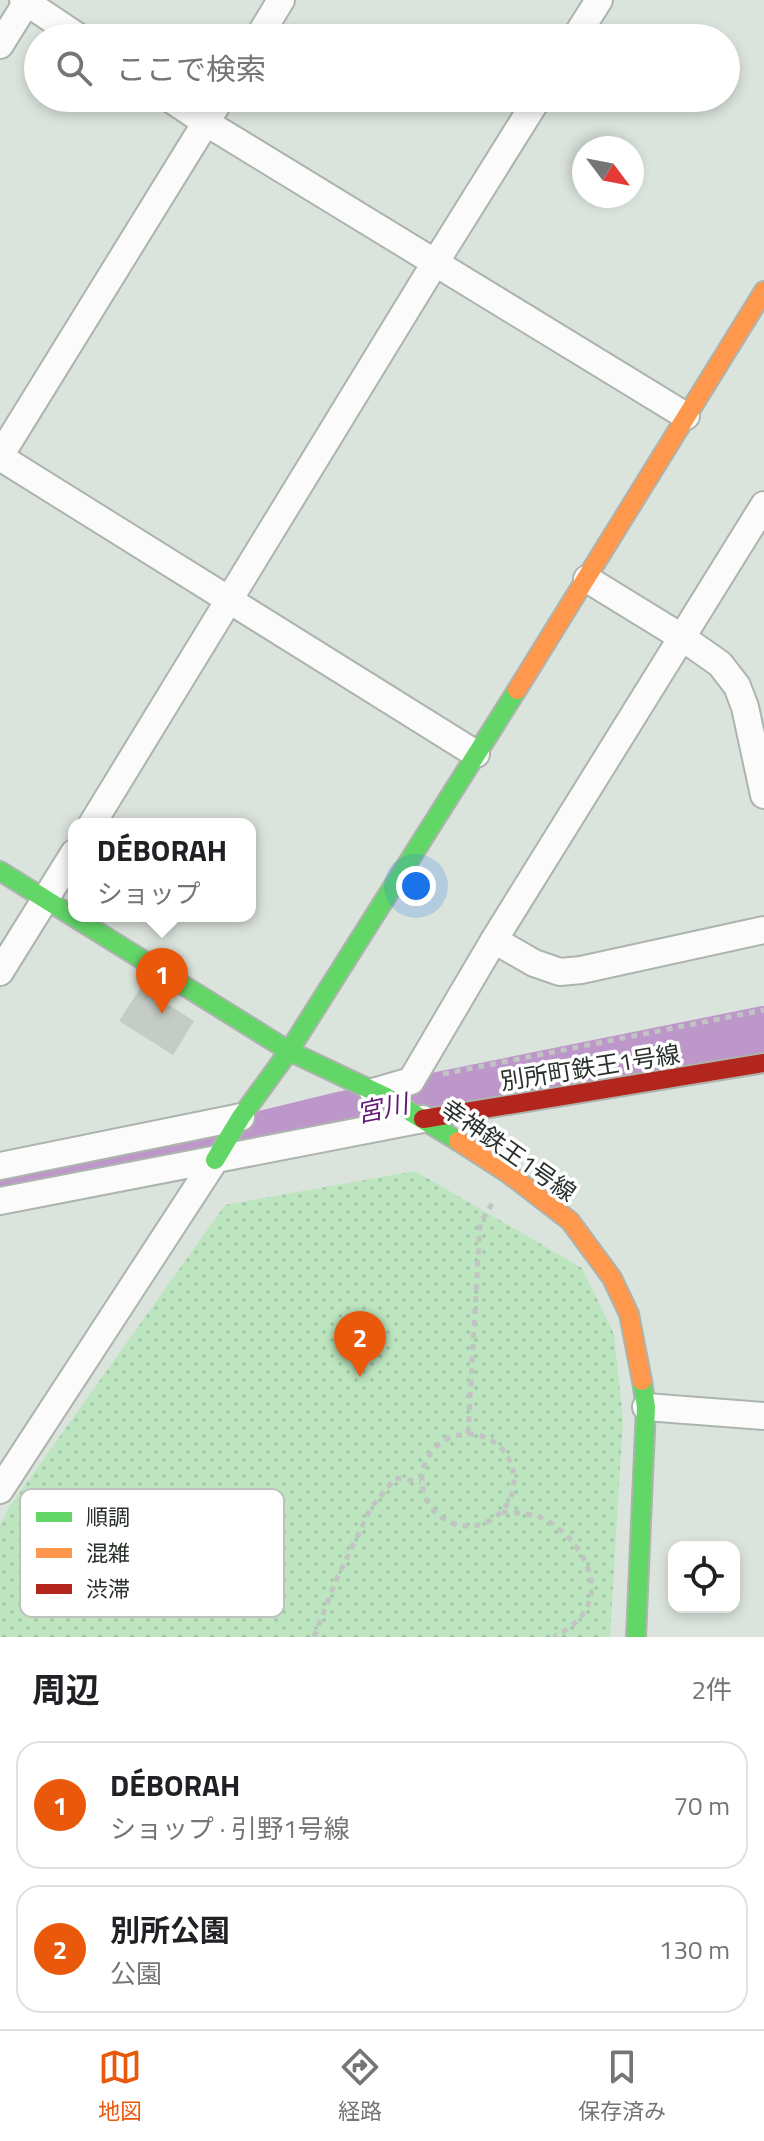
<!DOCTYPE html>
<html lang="ja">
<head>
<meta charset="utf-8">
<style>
  :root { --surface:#fff; --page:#f6f6f6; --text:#202124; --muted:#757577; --line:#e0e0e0; --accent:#ea580c }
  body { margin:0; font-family:"Titillium Web","Noto Sans JP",sans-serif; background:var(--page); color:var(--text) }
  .controls { position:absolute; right:24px; bottom:24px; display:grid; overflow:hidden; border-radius:16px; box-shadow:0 4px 12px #0003 }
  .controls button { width:72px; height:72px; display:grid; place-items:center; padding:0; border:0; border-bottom:2px solid var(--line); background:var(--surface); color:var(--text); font:40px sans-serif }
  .compass { position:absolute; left:572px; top:136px; width:72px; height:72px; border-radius:50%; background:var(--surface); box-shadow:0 4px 12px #0003; rotate:122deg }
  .you { position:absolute; left:416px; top:886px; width:28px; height:28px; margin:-20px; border:6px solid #fff; border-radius:50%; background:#1a73e8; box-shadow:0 0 0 12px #1a73e833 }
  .badge { display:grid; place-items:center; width:52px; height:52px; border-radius:50%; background:var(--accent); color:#fff; font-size:26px; font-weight:700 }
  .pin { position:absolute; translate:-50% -66px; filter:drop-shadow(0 2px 4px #0008) }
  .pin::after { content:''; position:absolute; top:42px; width:28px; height:24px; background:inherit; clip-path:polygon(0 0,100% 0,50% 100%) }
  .popup { position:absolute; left:68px; top:818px; width:188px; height:104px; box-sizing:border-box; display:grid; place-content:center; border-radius:16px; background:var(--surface); filter:drop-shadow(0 2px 6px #0005); font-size:26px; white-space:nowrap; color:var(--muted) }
  .popup b { font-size:30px; color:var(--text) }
  .popup::after { content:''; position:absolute; left:50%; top:100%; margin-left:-16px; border:16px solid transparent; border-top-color:var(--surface) }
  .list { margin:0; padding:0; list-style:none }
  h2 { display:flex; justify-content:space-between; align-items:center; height:104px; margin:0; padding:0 32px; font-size:34px }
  h2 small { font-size:26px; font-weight:400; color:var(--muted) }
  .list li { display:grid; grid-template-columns:52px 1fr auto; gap:24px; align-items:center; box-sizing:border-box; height:128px; margin:0 16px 16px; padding:0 16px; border:2px solid var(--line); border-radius:24px }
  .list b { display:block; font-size:30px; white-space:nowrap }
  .list p { margin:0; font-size:26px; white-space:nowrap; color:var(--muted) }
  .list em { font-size:26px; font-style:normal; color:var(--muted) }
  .icon { flex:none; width:44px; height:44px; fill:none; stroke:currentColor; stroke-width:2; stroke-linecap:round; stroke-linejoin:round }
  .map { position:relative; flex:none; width:764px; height:1637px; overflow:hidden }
  .search { position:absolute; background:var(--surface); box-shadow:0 4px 12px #0003; left:24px; right:24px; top:24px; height:88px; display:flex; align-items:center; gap:20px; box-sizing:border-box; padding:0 28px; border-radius:44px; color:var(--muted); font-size:30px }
  .sheet { height:392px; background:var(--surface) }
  nav { display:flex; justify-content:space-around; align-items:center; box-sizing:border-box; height:112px; border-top:2px solid var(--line); background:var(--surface); font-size:22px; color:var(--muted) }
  nav a { display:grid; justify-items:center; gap:4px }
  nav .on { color:var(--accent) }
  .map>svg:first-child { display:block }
  .park { fill:url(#park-dots) }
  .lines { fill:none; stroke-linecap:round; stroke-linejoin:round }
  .river { stroke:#be97ca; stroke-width:46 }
  .building { fill:#c5ccc6 }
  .street-casing { stroke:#adb4ae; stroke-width:30 }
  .fast-casing { stroke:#adb4ae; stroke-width:22 }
  .slow-casing { stroke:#adb4ae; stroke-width:22 }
  .jam-casing { stroke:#adb4ae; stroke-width:22 }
  .path { stroke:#c1c4c2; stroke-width:5; stroke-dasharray:6 6; stroke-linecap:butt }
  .street { stroke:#fafbfa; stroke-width:26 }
  .fast { stroke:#63d668; stroke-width:18 }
  .slow { stroke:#ff974d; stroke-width:18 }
  .jam { stroke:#b3261e; stroke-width:18 }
  .labels { text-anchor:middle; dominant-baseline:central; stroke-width:7; stroke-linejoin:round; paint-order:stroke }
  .street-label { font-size:24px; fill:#2a312b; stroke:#fff }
  .water-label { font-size:26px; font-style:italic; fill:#641977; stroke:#fff }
  .key { fill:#fff; stroke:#bfc1bf; stroke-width:2 }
  .key-label { font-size:22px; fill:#2a312b }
</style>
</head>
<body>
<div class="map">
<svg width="764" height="1637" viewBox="0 0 764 1637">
  <defs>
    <pattern id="park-dots" width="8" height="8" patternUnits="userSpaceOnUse" patternTransform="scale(2)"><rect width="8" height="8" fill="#bce5c0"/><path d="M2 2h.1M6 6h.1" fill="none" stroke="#a2c5a5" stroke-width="1.8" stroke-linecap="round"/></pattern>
  </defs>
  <rect width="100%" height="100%" fill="#dbe4dc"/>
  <path class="park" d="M415,1171L582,1268L614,1334L623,1419L610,1637H0V1525L8,1509L225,1205Z"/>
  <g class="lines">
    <path class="river" d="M0,1187L261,1134L339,1115L764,1029"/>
  </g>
  <path class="building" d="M141,987L194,1021L173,1055L119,1021Z"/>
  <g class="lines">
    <defs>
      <path id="street" d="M23,0L80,38
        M258,38L281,0
        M575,38L599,0
        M0,45L28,0
        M169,98L205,122L686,416
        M0,456L221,98
        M0,457L476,754
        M587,579L683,638L720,664L737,686L745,707L764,795
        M92,824L435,263L538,98
        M494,940L534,963L560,972L581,970L764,930
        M0,972L74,853
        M373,1092L411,1081L494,940L764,505
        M0,1166L241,1117
        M0,1201L423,1119
        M646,1407L764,1416
        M0,1490L215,1160"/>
      <path id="fast" d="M0,871L289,1051L386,1097L458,1141
        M215,1160L241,1117L289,1051L517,690
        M636,1637L646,1407L642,1381"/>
      <path id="slow" d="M517,690L764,291
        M458,1141L509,1174L570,1221L612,1278L629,1314L642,1381"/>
      <path id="jam" d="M423,1119L764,1063"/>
    </defs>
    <use href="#street" class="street-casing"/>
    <use href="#fast" class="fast-casing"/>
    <use href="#slow" class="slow-casing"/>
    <use href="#jam" class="jam-casing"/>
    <path class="path" d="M443,1074L764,1010
      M468,1434L480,1224L495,1199
      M422 1480a46 46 0 1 1 92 0a46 46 0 1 1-92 0Z
      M502,1512C514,1513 529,1513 540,1517C571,1530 605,1575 586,1609C579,1622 567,1630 554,1637
      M314,1637L337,1578L371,1508L395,1478L421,1482"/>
    <use href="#street" class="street"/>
    <use href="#fast" class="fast"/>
    <use href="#slow" class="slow"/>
    <use href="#jam" class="jam"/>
  </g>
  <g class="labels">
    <g class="street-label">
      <text transform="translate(590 1067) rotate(-9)">別所町鉄王1号線</text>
      <text transform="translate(509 1150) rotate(35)">幸神鉄王1号線</text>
    </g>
    <g class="water-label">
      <text transform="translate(382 1108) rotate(-12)">宮川</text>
    </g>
  </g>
  <rect x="20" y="1489" width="264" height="128" rx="12" class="key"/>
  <rect x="36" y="1512" width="36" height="10" fill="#63d668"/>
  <rect x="36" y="1548" width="36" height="10" fill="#ff974d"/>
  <rect x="36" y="1584" width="36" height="10" fill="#b3261e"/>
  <g class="key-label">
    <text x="86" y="1525">順調</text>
    <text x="86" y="1561">混雑</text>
    <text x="86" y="1597">渋滞</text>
  </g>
</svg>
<div class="controls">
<button><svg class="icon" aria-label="locate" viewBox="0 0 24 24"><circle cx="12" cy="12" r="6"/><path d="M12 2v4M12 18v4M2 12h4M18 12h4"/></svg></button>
</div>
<svg class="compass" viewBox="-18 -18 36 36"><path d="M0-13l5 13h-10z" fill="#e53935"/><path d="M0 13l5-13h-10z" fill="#757577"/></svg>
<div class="you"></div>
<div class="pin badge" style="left:162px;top:1014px">1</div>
<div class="popup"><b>DÉBORAH</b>ショップ</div>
<div class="pin badge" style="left:360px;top:1377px">2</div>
<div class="search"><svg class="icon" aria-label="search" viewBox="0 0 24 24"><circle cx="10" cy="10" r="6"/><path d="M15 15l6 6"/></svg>ここで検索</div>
</div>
<section class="sheet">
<h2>周辺<small>2件</small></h2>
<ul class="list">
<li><span class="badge">1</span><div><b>DÉBORAH</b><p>ショップ · 引野1号線</p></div><em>70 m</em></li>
<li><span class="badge">2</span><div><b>別所公園</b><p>公園</p></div><em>130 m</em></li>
</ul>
</section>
<nav>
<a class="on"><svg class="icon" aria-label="map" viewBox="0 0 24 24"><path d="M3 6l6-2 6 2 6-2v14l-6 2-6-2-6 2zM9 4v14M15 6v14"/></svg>地図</a>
<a><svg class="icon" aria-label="directions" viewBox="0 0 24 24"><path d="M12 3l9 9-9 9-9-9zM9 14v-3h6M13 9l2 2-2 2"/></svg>経路</a>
<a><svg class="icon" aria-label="saved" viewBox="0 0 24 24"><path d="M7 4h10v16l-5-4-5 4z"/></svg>保存済み</a>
</nav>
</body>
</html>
